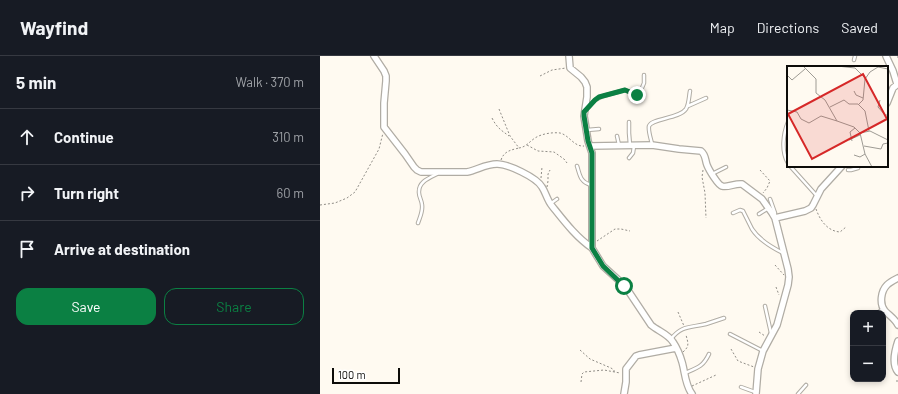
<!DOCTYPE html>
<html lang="en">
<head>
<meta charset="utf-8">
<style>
  :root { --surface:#171b24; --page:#242831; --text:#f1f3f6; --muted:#9ea1a6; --line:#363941; --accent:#0b8043 }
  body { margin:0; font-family:Barlow,sans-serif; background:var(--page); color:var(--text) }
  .controls { position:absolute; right:12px; bottom:12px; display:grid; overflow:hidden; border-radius:8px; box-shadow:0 2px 6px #0003 }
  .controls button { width:36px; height:36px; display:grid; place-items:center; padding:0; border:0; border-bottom:1px solid var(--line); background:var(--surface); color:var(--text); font:20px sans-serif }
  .scale { position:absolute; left:12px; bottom:10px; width:68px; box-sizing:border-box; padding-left:4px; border:2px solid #0d0c09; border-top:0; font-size:11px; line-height:14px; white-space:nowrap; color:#0d0c09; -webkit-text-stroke:3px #fff; paint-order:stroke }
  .stop { position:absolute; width:12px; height:12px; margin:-9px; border:3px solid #0b8043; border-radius:50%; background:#fff }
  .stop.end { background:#0b8043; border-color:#fff; box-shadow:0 1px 4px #0008 }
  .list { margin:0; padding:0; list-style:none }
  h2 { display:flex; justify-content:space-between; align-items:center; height:52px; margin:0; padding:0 16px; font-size:17px }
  h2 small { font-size:13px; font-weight:400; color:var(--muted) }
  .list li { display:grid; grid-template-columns:26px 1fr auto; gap:12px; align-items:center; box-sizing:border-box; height:56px; padding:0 16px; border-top:1px solid var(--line) }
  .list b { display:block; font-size:15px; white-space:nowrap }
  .list em { font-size:13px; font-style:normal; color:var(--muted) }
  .actions { display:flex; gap:8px; padding:12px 16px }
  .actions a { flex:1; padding:9px 0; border:1px solid var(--accent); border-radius:12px; text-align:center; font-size:14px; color:var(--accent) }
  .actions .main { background:var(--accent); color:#fff }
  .icon { flex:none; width:22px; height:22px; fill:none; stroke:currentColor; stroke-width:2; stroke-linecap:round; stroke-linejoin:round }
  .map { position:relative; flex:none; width:578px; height:338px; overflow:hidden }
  header { display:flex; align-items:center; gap:24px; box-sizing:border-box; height:56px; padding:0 20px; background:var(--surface); border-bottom:1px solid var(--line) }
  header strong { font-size:19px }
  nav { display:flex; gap:22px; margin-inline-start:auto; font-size:14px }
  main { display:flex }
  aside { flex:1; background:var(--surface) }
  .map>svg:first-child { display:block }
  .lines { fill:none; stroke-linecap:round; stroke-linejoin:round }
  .lane-casing { stroke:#b0aca4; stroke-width:4.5 }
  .street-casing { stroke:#b0aca4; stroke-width:8 }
  .path { stroke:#908d87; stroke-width:1; stroke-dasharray:2 2; stroke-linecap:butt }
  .lane { stroke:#fff; stroke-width:2.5 }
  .street { stroke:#fff; stroke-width:5.5 }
  .route { stroke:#0b8043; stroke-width:5 }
  .inset-road { fill:none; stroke:#9e9b94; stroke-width:1 }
  .view { fill:#d62828; fill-opacity:0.15; stroke:#d62828; stroke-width:2 }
  .inset-edge { fill:none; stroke:#0d0c09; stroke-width:2 }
</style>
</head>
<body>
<header>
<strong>Wayfind</strong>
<nav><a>Map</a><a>Directions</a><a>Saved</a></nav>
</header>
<main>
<aside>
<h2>5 min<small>Walk · 370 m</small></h2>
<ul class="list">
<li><svg class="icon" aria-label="ahead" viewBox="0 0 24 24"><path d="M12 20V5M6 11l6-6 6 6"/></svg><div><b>Continue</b></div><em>310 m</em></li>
<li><svg class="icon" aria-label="right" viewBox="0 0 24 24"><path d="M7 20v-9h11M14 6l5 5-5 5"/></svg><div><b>Turn right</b></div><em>60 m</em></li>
<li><svg class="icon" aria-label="arrive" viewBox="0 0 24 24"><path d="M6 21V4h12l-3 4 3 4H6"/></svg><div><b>Arrive at destination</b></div></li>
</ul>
<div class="actions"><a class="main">Save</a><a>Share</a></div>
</aside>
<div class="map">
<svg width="578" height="338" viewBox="0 0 578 338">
  <rect width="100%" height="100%" fill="#fffaf1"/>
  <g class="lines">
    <defs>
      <path id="lane" d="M534,4L535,0
        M368,50L386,42
        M267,52L275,44L283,40L305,34L317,39H319L324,27V19
        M309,66V77L310,89
        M468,66C463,78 461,96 468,107
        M267,74L279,73
        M297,80L299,89
        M332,88C331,83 328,75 329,70C332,62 359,63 366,53C369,48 369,40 370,35
        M309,102L313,97L314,90
        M257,110C260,119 260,126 271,129
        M470,110L497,140
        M528,114H531L538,112
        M392,118L406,111
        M450,143L455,157
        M230,148L237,143
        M413,157L420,154L423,155C426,161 429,167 432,173C439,184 451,191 463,197
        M439,158L447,153
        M98,167C100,161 103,155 102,149C102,145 99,141 99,137C98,126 109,122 117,118
        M445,250L451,277
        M557,257L563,253
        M410,278L443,295
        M351,283C362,269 370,272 386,268C392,266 398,264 404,262
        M365,317C377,312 383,311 389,298
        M421,331L435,336
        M478,338L486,329"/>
      <path id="street" d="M54,0L64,15L66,20V25L64,47V71L85,98L94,111L97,114L101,116H147C157,114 166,108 177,108C188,108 216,121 222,131C226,137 227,144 232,150C244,165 256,181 272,192
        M249,0L250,12L261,21L265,26L267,31V41L264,60L268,85L272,97V192L283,210L305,230L331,269C338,275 348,278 353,286C357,292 360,299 362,306C365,316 365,329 372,338
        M566,0L573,15L577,28
        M567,47L573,32L578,28
        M270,90L332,89L359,93L381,95C386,99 385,104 387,109C389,114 398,129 402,130C408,132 415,127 422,128L442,143L452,157L455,162L468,213L469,221L468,229L457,269L443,295L438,313L436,338
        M455,162L485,155L491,152L493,149L501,133L522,110
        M578,222C574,224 570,226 567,229C561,235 559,248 565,255C570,260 575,263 578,269
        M578,285C575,294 571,308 578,316
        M304,338L306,326V313L316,300L319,299L356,292"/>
    </defs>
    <use href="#lane" class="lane-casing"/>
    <use href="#street" class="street-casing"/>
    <path class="path" d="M578,0V4
      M220,20L232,14L246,12
      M179,53L190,80L199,92C206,91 209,86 215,82C221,78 232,76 240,77C249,79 254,91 264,90
      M172,62C177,72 181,74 189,80
      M207,89L218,95L234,96L244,103L247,107
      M181,104C184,95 191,94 199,92
      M383,114L382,121L385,137L386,162
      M440,114L450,125L447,132L443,137
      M221,122L222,111
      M227,131L228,125V118L230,114
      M0,149L15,147L27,142L35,136L59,93L63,77
      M496,153C500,164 507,175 520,176L526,171
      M277,185L295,173H301L310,175
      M455,209L464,219
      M456,231L459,239
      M358,256L364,270
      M439,276L445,280
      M411,293L418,305L434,311
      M260,294L270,303L291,312L294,314V316
      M363,296C370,290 368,287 366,279
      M576,325H578
      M261,326L262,318L264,316L284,314L300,317
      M372,330L396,319"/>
    <use href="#lane" class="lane"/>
    <use href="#street" class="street"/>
  </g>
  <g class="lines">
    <path class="route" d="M304,230L283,210L272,192V97L268,85L264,60V56L275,44L279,41L305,34L317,39"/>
  </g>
  <g transform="translate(467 10)">
    <rect width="101" height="101" fill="#fffaf1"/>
    <path class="inset-road" d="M16,0L29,13V27L38,34L50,55L67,61L73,67L83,65L101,74M50,0L68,2L78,12M0,9L5,14L18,3M67,25L69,29L76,32M93,34L91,41L98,49H101M72,38L76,34L78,13L83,6L91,1L101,3M43,41L57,34L62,38H71L78,45L82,65M0,44L10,46L14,53L22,57L34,50L50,55M73,67L78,88L85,101M62,74L73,69M65,75L63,66L68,62M77,80L94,83L96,78L101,77M67,89L73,91L78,88"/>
    <path class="view" d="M76,8L100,53L25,93L1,48Z"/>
    <rect width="101" height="101" class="inset-edge"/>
  </g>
</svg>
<div class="controls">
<button>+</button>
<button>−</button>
</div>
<div class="scale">100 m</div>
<div class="stop" style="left:304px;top:230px"></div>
<div class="stop end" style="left:317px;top:39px"></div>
</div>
</main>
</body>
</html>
